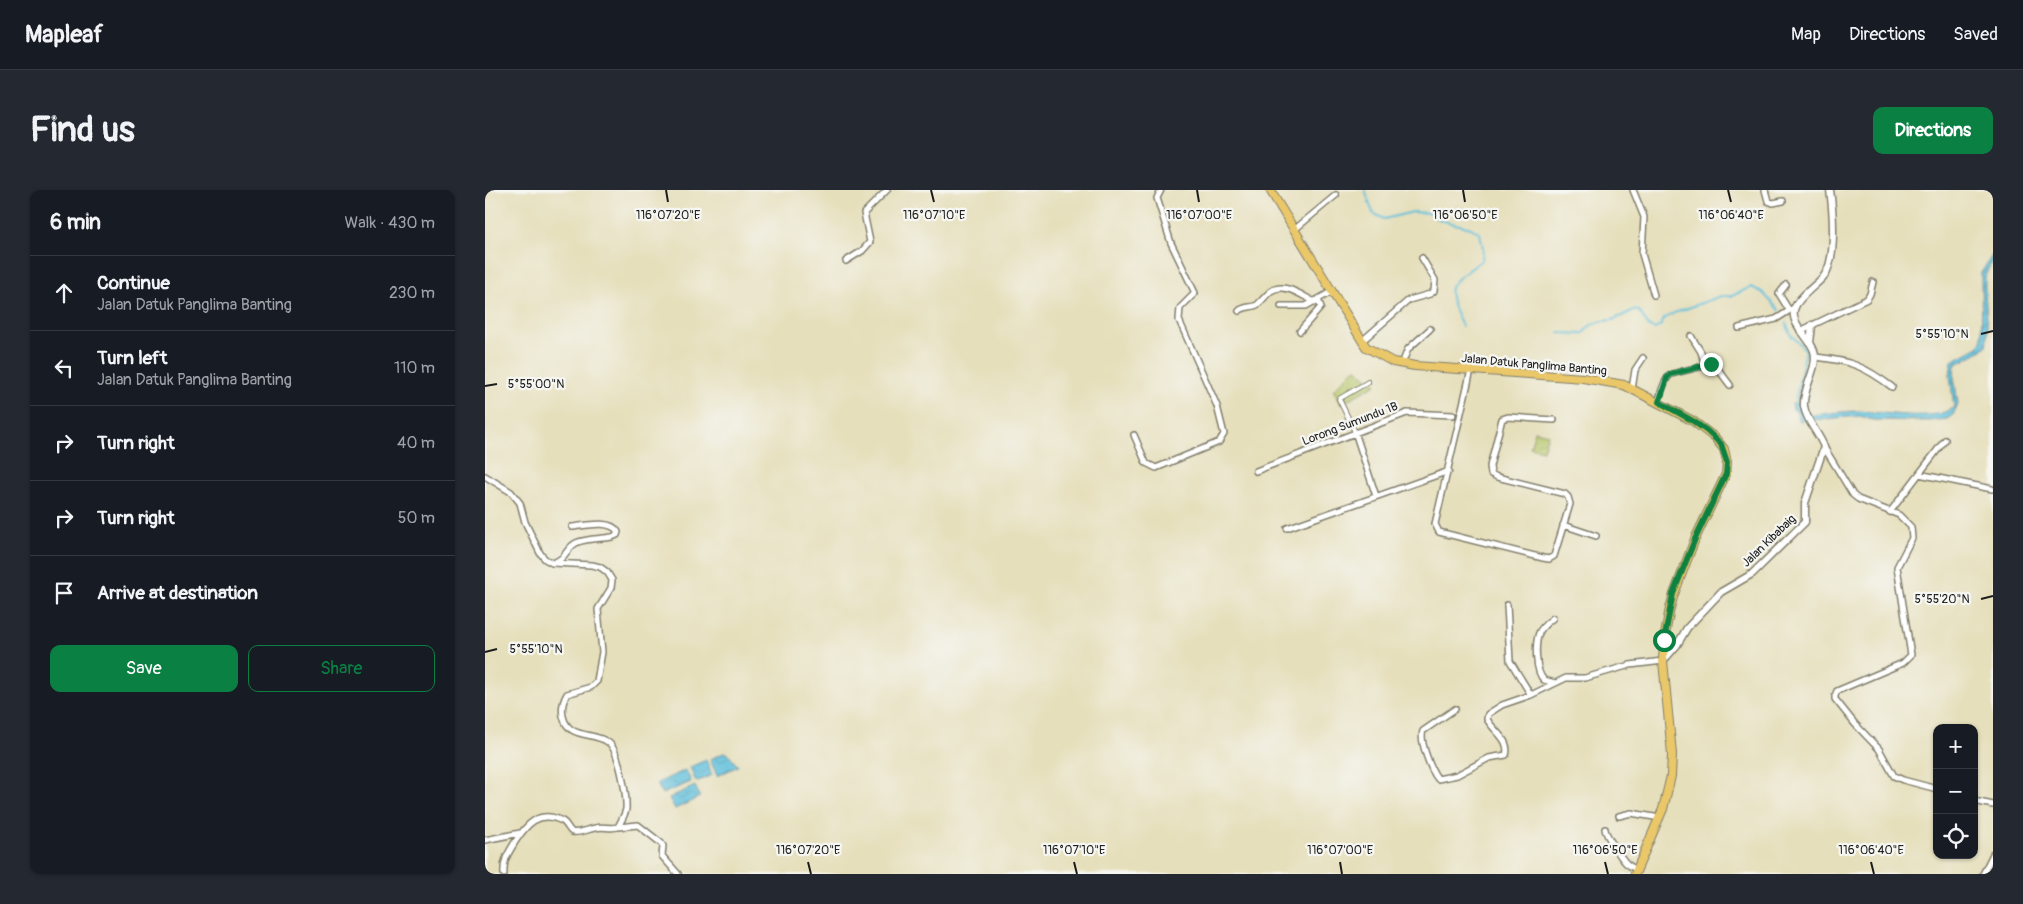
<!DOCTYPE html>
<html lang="en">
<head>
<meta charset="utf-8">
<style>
  :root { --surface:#171b24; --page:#242831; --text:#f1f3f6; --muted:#9ea1a6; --line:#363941; --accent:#0b8043 }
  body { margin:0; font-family:Pangolin,sans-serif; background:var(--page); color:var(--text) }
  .controls { position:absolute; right:15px; bottom:15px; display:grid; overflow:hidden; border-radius:10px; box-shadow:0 1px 4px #0004 }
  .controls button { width:45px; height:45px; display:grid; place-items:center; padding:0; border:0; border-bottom:1px solid var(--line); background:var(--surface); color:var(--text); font:25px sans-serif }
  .stop { position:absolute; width:15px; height:15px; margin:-11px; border:4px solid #0b8043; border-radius:50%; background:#fff }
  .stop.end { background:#0b8043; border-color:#fff; box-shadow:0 1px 5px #0008 }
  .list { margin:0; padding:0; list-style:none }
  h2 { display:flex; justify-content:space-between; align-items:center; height:65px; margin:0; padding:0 20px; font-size:21px }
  h2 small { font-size:16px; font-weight:400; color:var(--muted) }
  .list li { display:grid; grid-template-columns:32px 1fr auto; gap:15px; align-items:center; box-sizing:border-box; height:75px; padding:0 20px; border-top:1px solid var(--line) }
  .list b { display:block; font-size:19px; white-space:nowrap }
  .list p { margin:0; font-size:16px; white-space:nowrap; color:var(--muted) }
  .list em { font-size:16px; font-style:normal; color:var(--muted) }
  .actions { display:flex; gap:10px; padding:15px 20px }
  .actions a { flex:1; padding:11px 0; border:1px solid var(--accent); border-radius:10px; text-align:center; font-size:18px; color:var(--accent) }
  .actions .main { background:var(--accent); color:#fff }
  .icon { flex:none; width:28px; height:28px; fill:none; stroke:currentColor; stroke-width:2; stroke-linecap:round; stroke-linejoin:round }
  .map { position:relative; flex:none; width:1508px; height:684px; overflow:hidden; border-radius:10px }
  header { display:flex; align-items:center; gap:30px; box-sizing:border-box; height:70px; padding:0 25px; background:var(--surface); border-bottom:1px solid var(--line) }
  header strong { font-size:24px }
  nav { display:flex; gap:28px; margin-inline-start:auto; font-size:18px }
  .intro { display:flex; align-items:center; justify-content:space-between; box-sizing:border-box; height:120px; padding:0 30px }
  h1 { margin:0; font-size:35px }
  .button { padding:12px 22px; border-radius:10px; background:var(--accent); color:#fff; font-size:18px; font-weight:700 }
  main { display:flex; gap:30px; padding:0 30px }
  aside { flex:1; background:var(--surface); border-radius:10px; box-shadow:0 1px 4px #0004 }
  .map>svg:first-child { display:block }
  .park { fill:url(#park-crowns); stroke:#697042 }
  .water { fill:url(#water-waves); stroke:#3c6d7b }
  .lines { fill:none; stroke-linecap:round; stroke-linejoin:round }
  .stream { stroke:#5cbeda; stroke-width:2 }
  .pedestrian-casing { stroke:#817e6c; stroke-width:6 }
  .minor-casing { stroke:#817e6c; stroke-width:8 }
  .tertiary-casing { stroke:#817e6c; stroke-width:9 }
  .primary-casing { stroke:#817e6c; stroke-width:10 }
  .pedestrian { stroke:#fff; stroke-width:4 }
  .minor { stroke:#fff; stroke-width:5 }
  .tertiary { stroke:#fff; stroke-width:6 }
  .primary { stroke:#eac769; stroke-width:8 }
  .route { stroke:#0b8043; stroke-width:6 }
  .ticks { fill:none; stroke:#1c1c1c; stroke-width:2 }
  .labels { text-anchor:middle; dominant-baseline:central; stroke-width:4.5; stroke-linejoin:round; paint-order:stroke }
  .street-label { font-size:12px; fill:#1c1c1c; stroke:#f6f6f2 }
  .ticks-label { font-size:12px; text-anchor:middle; fill:#1c1c1c; stroke:#f6f6f2; stroke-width:4.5; stroke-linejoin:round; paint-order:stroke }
</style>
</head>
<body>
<header>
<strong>Mapleaf</strong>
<nav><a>Map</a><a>Directions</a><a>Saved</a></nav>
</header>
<div class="intro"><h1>Find us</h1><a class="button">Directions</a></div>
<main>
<aside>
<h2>6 min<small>Walk · 430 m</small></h2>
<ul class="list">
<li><svg class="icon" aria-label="ahead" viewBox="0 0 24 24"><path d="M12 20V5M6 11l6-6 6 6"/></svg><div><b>Continue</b><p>Jalan Datuk Panglima Banting</p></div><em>230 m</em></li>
<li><svg class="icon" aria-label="left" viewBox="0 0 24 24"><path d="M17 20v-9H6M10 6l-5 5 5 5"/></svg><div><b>Turn left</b><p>Jalan Datuk Panglima Banting</p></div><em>110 m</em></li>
<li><svg class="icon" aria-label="right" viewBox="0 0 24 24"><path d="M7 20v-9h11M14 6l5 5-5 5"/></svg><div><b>Turn right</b></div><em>40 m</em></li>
<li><svg class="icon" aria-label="right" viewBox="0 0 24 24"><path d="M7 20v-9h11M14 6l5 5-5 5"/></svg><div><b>Turn right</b></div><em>50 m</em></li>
<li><svg class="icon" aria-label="arrive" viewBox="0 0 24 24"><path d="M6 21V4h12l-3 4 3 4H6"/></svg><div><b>Arrive at destination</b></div></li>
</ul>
<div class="actions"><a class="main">Save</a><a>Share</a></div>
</aside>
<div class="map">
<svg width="1508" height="684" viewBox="0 0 1508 684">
  <defs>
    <pattern id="park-crowns" width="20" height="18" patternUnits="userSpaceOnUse" patternTransform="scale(1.25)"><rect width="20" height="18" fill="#b6c567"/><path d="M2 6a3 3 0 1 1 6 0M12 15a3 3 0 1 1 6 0" fill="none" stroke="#9ca959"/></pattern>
    <pattern id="water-waves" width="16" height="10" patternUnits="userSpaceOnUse" patternTransform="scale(1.25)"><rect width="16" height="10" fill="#5cbeda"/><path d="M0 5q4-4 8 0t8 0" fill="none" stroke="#4fa3ba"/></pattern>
  </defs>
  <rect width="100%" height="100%" fill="#f6f6f2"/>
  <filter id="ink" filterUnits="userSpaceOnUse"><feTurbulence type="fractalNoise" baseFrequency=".02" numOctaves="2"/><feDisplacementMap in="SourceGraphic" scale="10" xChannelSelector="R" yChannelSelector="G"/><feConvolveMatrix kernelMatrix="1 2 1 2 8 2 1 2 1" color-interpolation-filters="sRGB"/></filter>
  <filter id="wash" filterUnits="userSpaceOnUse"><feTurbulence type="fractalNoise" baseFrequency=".0096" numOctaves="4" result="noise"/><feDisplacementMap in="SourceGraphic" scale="20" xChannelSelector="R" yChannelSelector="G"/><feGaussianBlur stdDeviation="1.12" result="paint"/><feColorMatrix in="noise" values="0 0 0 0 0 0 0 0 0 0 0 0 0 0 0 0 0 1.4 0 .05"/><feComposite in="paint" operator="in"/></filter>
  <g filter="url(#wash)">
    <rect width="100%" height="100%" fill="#e6dfbb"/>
    <path class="park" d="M870,178L891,194L856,214L848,200Z
      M1050,241L1063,244L1058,260L1045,257Z"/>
    <path class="water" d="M1508,64C1508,75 1501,79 1500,89C1499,111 1505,135 1501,156L1497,160L1470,175L1469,187L1473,214L1468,225L1462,229L1445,231L1387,230L1375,226L1315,231L1312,222L1308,219L1307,213L1311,212L1319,226C1336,224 1353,222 1370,221C1393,221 1452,233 1469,217L1465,185L1467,171L1493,157L1497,151L1496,83Z
      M241,562L253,576L232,586L225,569Z
      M221,570L227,585L211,592L205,577Z
      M201,580L206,592L177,604L172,593Z
      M210,596L215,607L190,619L184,608Z"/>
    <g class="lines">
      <path class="stream" d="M880,0L888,23L899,29L928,22L945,23L955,30L986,38L995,43L998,58L997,70C962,98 957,92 977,136
        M1301,133L1306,145L1321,160L1310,213
        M1074,143L1097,144L1106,135L1118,131L1128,130L1149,120L1154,121L1164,137L1170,139L1176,135L1179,129L1189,123L1236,106H1247L1266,97L1277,102L1294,120"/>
    </g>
  </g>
  <g filter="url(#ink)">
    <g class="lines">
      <defs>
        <path id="pedestrian" d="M870,242L854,209L883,192"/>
        <path id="minor" d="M1148,0L1159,27L1157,64L1169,105
          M1280,0L1283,11L1288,13L1298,11
          M809,40L851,5
          M361,71L377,61L385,52L379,23L402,0
          M1301,95L1294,104L1304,120
          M796,116H821L846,102
          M754,121C759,116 766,118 772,115C777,111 781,105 786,101C800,92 817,106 830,112
          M1254,138L1291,129L1310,117
          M815,141L836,117L833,110
          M1315,141L1382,109L1385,104L1388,92
          M1206,146L1216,162L1220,175
          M877,151L924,110L945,104L949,101L950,90L937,68
          M1331,167C1366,171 1379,176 1407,197
          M917,174L923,159L945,139
          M986,180L950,334L954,342L1058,368L1064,369L1069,366L1085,314L1083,307L1080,304L1012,287L1006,284L1005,276L1017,229L1023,227L1069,230
          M1147,199L1150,180L1158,168
          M1173,212C1176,204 1178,192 1184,186C1186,183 1226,174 1230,175L1245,195
          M870,242L891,306
          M649,245L661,273L671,278L734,252L739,244L732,216L694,130L695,118L710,103L686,53L672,8L676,0
          M1339,257L1368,305L1373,309L1414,325L1426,337L1427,348L1412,377L1426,465L1418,473L1352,501L1350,506V509L1370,534L1394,559L1409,586L1418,590L1452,599
          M771,281L922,223L968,225
          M1434,284L1507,299
          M0,286L26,302L35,313L40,332L55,363L60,369L67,373L107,375L115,377L122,382L127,390L126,398L113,419L117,462L112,491L106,497L82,504C78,511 76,517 78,526C83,550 109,541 124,553C134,561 142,606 141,619C140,625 136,631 133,637C126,639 117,636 110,638C104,639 93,644 87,642C83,640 82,633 77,631C54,619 41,635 30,652C23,664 18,670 19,684
          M1405,322L1460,250
          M1078,335L1111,346
          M802,338L964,281
          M68,373C83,367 80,359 91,353C101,348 117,349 127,347L132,345L133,342C126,329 99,336 87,337
          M1022,415L1025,471L1046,505
          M1068,428C1063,432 1057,436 1054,443C1050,453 1050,482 1059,490L1070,493
          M970,519L938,541C934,550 946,581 953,589L972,585L1004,568L1021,565C1026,550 1008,541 1002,529L1003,524L1017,515L1046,505L1081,488H1100L1145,475L1178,471
          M1489,611L1508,615
          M1134,626L1146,623L1175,628
          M133,637L153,635L176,653L178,656L177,666L193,684
          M1120,639C1120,644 1137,669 1141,673C1144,676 1149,678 1152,680
          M0,650L35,643
          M1498,684L1508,664"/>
        <path id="tertiary" d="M1325,153L1327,135
          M1178,471L1192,455L1202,438L1236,402L1267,384L1320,332V313L1339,257C1334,243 1321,231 1319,216C1317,198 1334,178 1329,161C1325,147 1303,133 1310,117C1315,105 1331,96 1339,86C1352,69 1348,21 1345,0"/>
        <path id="primary" d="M785,0L881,157L908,172L930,176L1098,188L1139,195L1208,231L1230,248L1239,259L1242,272L1241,284L1210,349L1189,404L1185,418L1179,450L1178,471L1187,564L1186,586L1178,619L1150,684"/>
      </defs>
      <use href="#pedestrian" class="pedestrian-casing"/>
      <use href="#minor" class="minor-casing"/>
      <use href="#tertiary" class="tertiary-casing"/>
      <use href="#primary" class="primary-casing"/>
      <use href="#pedestrian" class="pedestrian"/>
      <use href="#minor" class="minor"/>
      <use href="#tertiary" class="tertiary"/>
      <use href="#primary" class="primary"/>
    </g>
  </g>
  <g class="lines" filter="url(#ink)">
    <path class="route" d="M1179,450L1188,404L1210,349L1241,284L1242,272L1236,254L1222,241L1208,231L1174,212L1182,188L1186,184L1226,174"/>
  </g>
  <path class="ticks" d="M181,0L183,12M446,0L449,12M712,0L714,12M978,0L980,12M1243,0L1246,12M1496,144L1508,141M0,196L12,194M1496,409L1508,406M0,462L12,459M323,672L326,684M589,672L592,684M855,672L857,684M1120,672L1123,684M1386,672L1389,684"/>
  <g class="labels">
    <g class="street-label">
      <text transform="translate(1049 175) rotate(5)">Jalan Datuk Panglima Banting</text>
      <text transform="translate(865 234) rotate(-21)">Lorong Sumundu 1B</text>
      <text transform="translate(1284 351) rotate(-44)">Jalan Kibabaig</text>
    </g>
  </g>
  <g class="ticks-label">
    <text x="183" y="29">116°07'20"E</text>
    <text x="449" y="29">116°07'10"E</text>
    <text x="714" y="29">116°07'00"E</text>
    <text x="980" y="29">116°06'50"E</text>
    <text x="1246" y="29">116°06'40"E</text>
    <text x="1457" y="148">5°55'10"N</text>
    <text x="51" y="198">5°55'00"N</text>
    <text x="1457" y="413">5°55'20"N</text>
    <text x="51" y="463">5°55'10"N</text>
    <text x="323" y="664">116°07'20"E</text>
    <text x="589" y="664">116°07'10"E</text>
    <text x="855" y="664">116°07'00"E</text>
    <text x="1120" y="664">116°06'50"E</text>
    <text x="1386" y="664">116°06'40"E</text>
  </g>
</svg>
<div class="controls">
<button>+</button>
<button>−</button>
<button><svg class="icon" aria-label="locate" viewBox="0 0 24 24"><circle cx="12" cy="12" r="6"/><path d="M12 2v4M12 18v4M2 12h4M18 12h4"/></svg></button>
</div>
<div class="stop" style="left:1179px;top:450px"></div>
<div class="stop end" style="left:1226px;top:174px"></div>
</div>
</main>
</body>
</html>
